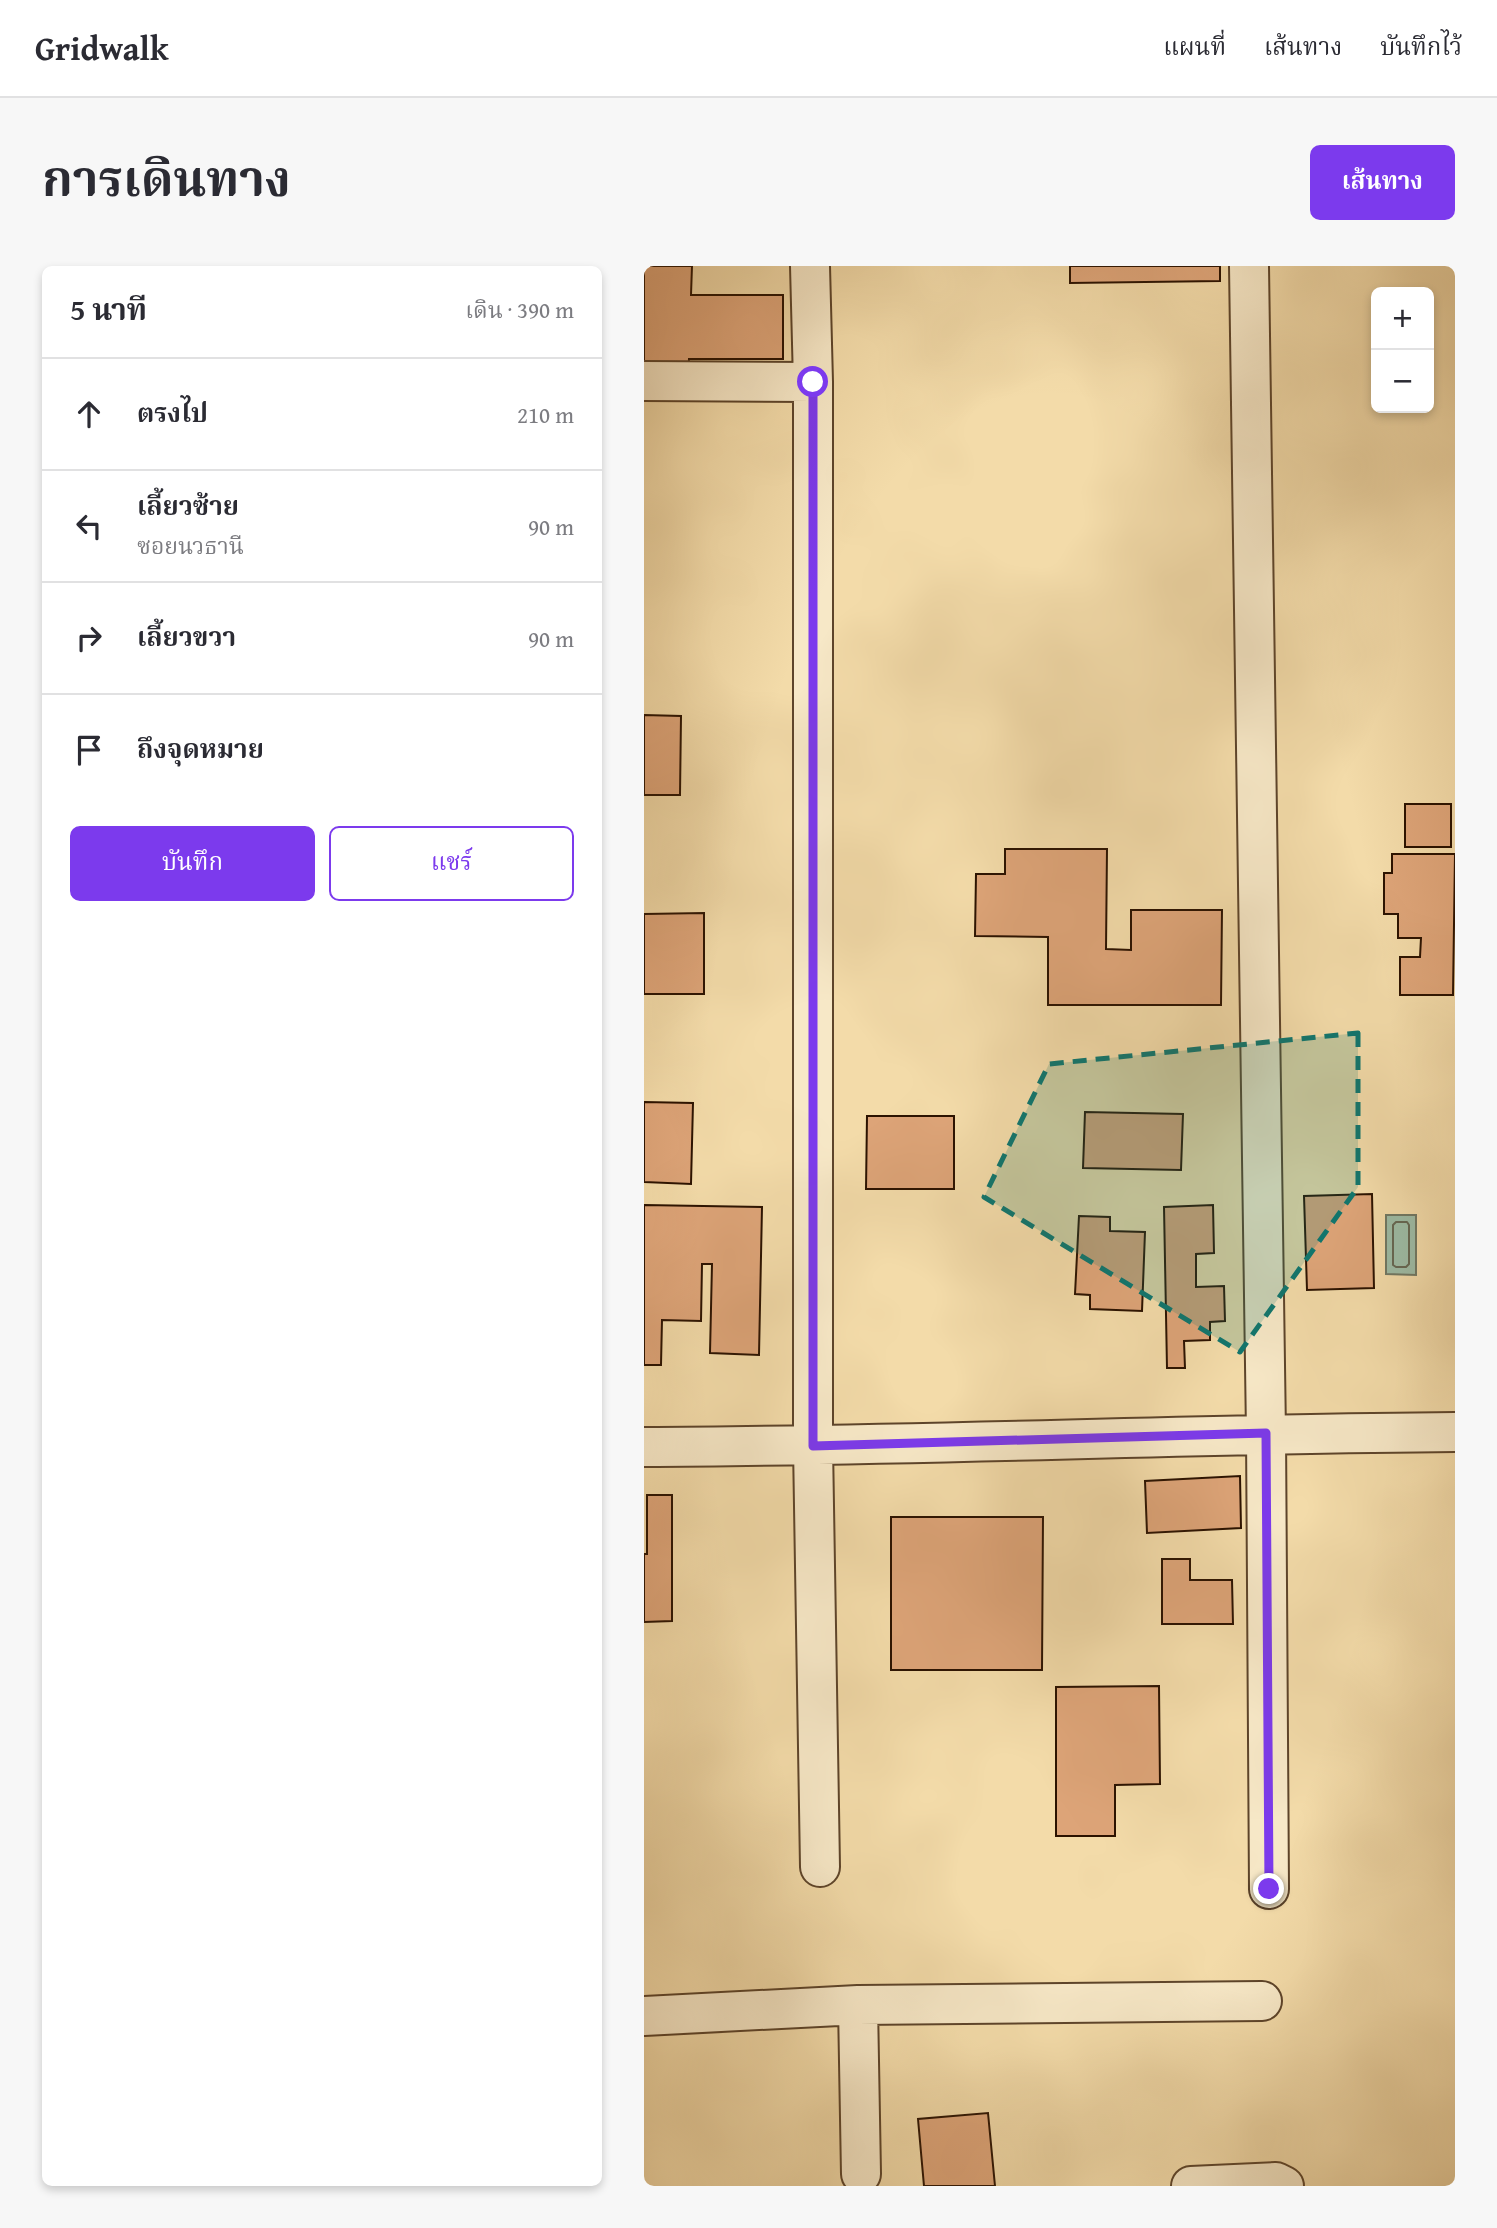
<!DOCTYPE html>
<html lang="th">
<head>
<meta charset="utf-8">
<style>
  :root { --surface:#fff; --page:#f7f7f7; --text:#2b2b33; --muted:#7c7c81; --line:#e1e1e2; --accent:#7c3aed }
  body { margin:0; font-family:"Gentium Book Plus","Noto Serif Thai",serif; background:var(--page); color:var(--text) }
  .controls { position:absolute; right:21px; top:21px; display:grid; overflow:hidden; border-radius:10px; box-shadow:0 4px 10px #0003 }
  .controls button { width:63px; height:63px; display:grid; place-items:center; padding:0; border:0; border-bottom:2px solid var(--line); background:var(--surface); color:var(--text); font:35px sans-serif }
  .stop { position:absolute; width:21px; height:21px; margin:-16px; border:5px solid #7c3aed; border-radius:50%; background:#fff }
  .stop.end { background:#7c3aed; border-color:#fff; box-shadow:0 2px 7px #0008 }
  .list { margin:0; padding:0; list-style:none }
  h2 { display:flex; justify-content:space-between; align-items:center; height:91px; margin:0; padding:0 28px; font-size:30px }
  h2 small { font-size:23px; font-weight:400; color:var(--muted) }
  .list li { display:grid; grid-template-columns:46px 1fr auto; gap:21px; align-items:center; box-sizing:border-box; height:112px; padding:0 28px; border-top:2px solid var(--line) }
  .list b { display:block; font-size:26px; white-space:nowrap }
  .list p { margin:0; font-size:23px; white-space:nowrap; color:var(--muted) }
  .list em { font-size:23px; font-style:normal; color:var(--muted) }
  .actions { display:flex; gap:14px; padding:21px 28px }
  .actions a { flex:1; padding:16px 0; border:2px solid var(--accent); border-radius:10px; text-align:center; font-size:24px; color:var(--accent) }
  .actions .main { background:var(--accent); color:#fff }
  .icon { flex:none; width:38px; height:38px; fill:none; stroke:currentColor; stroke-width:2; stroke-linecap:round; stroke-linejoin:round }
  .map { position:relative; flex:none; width:811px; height:1920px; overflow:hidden; border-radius:10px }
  header { display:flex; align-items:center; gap:42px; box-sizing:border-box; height:98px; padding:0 35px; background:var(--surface); border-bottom:2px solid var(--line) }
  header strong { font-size:33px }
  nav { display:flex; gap:38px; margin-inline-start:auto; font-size:24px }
  .intro { display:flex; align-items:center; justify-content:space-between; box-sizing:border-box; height:168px; padding:0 42px }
  h1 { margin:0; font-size:49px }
  .button { padding:18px 32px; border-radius:10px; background:var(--accent); color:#fff; font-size:24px; font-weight:700 }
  main { display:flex; gap:42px; padding:0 42px }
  aside { flex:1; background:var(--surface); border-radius:10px; box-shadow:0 4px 10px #0003 }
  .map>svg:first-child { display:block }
  .water { fill:#9cbba5; stroke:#6f7763; stroke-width:2 }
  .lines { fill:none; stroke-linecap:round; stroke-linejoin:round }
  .shore { stroke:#646652; stroke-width:2 }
  .building { fill:#dda478; stroke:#2b1200; stroke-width:2 }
  .minor-casing { stroke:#5d442a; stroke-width:42 }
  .minor { stroke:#f7e8c7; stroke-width:38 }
  .route { stroke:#7c3aed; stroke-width:9 }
  .marked { fill:#0f766e; fill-opacity:0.2; stroke:#0f766e; stroke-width:5; stroke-dasharray:14 9; stroke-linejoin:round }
</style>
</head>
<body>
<header>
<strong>Gridwalk</strong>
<nav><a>แผนที่</a><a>เส้นทาง</a><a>บันทึกไว้</a></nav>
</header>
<div class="intro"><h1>การเดินทาง</h1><a class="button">เส้นทาง</a></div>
<main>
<aside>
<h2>5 นาที<small>เดิน · 390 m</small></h2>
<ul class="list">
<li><svg class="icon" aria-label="ahead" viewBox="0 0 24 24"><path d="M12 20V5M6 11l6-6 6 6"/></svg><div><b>ตรงไป</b></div><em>210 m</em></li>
<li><svg class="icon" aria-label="left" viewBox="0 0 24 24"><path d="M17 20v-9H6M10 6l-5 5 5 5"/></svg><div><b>เลี้ยวซ้าย</b><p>ซอยนวธานี</p></div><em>90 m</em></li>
<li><svg class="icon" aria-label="right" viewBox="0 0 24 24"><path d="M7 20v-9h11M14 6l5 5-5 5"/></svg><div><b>เลี้ยวขวา</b></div><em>90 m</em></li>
<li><svg class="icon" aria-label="arrive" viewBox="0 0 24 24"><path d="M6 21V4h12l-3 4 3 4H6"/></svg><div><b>ถึงจุดหมาย</b></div></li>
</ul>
<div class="actions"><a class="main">บันทึก</a><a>แชร์</a></div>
</aside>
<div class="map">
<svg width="811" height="1920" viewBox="0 0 811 1920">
  <rect width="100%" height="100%" fill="#f3dba9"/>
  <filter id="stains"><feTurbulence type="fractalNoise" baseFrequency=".00286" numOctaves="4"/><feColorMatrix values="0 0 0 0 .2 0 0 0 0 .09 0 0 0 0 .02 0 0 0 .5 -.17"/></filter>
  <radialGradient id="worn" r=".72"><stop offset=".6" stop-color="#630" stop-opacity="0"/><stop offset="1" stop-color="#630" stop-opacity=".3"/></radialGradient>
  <path class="water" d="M742,949H772V1009L742,1008Z"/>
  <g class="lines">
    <path class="shore" d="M752,956H763L765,959V998L762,1001H752L749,999V959Z"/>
  </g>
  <path class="building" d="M0,0H48L47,29H139V93H45L44,108L0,107Z
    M426,0H576V15L426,17Z
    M0,449L37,450L36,529H0Z
    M761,538H807V581H761Z
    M361,583H463L462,683L487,684V644H578L577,739H404V671L331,670L332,608H361Z
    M748,588H811L809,729H756V691H776L777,672H754V648H740V607H748Z
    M60,647V728H0V648Z
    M0,836L49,837L47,918L0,916Z
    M441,846L539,848L537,904L439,902Z
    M223,850H310V923H222Z
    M728,928L730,1022L663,1024L660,930Z
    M0,939L118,941L115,1089L66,1087L68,998H58L57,1055L18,1054L17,1099H0Z
    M569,939L570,987L552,988V1021L580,1020L581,1055L566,1056V1074L540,1075L541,1102H523L520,941Z
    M435,950L466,951V965L501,966L498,1045L446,1043V1029L431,1028Z
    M596,1210L597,1262L503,1267L501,1215Z
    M3,1229H28V1355L0,1356V1288H3Z
    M247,1251H399L398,1404H247Z
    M518,1293H546V1314H588L589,1358H518Z
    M515,1420L516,1518L471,1519V1570H412V1421Z
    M344,1847L351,1920H280L274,1853Z"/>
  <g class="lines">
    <defs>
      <path id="minor" d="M166,0L169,116V1180L176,1601
        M605,0L622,1167L625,1623
        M0,115L169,116
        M0,1181C270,1180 541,1168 811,1166
        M214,1739L217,1908
        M0,1750L214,1739L618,1735
        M547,1920L632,1916L640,1920"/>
    </defs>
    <use href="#minor" class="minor-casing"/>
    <use href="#minor" class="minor"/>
  </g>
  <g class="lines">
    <path class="route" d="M169,116V1180L622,1167L625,1623"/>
  </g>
  <path class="marked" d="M714,767V921L596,1086L340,931L405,798Z"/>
  <rect width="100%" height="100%" filter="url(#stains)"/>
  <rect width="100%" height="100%" fill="url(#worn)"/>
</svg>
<div class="controls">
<button>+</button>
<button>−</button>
</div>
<div class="stop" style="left:169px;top:116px"></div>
<div class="stop end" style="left:625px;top:1623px"></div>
</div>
</main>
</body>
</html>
